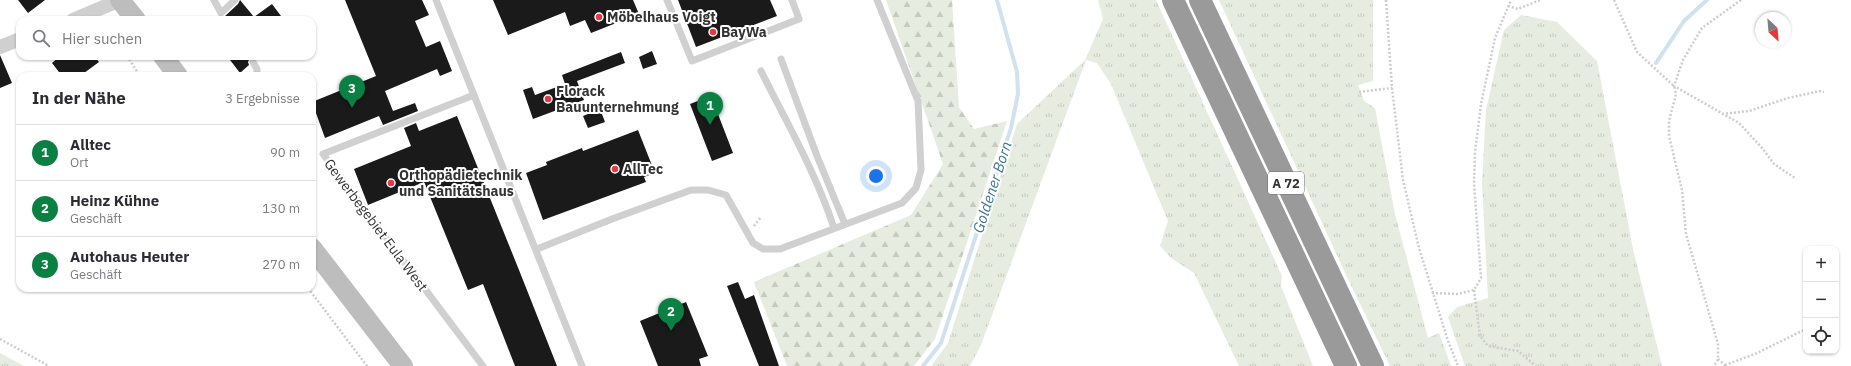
<!DOCTYPE html>
<html lang="de">
<head>
<meta charset="utf-8">
<style>
  :root { --surface:#fff; --page:#f2f2f3; --text:#2b2b33; --muted:#7c7c81; --line:#e1e1e2; --accent:#0b8043 }
  body { margin:0; font-family:"IBM Plex Sans",sans-serif; background:var(--page); color:var(--text) }
  .controls { position:absolute; right:12px; bottom:12px; display:grid; overflow:hidden; border-radius:8px; box-shadow:0 1px 3px #0004 }
  .controls button { width:36px; height:36px; display:grid; place-items:center; padding:0; border:0; border-bottom:1px solid var(--line); background:var(--surface); color:var(--text); font:20px sans-serif }
  .compass { position:absolute; left:1755px; top:12px; width:36px; height:36px; border-radius:50%; background:var(--surface); box-shadow:0 1px 3px #0004; rotate:154deg }
  .you { position:absolute; left:876px; top:176px; width:14px; height:14px; margin:-10px; border:3px solid #fff; border-radius:50%; background:#1a73e8; box-shadow:0 0 0 6px #1a73e833 }
  .badge { display:grid; place-items:center; width:26px; height:26px; border-radius:50%; background:var(--accent); color:#fff; font-size:13px; font-weight:700 }
  .pin { position:absolute; translate:-50% -33px; filter:drop-shadow(0 1px 2px #0008) }
  .pin::after { content:''; position:absolute; top:21px; width:14px; height:12px; background:inherit; clip-path:polygon(0 0,100% 0,50% 100%) }
  .list { margin:0; padding:0; list-style:none }
  h2 { display:flex; justify-content:space-between; align-items:center; height:52px; margin:0; padding:0 16px; font-size:17px }
  h2 small { font-size:13px; font-weight:400; color:var(--muted) }
  .list li { display:grid; grid-template-columns:26px 1fr auto; gap:12px; align-items:center; box-sizing:border-box; height:56px; padding:0 16px; border-top:1px solid var(--line) }
  .list b { display:block; font-size:15px; white-space:nowrap }
  .list p { margin:0; font-size:13px; white-space:nowrap; color:var(--muted) }
  .list em { font-size:13px; font-style:normal; color:var(--muted) }
  .icon { flex:none; width:22px; height:22px; fill:none; stroke:currentColor; stroke-width:2; stroke-linecap:round; stroke-linejoin:round }
  .map { position:relative; flex:none; width:1851px; height:366px; overflow:hidden }
  .search { position:absolute; background:var(--surface); box-shadow:0 1px 3px #0004; left:16px; top:16px; width:300px; height:44px; display:flex; align-items:center; gap:10px; box-sizing:border-box; padding:0 14px; border-radius:12px; color:var(--muted); font-size:15px }
  .panel { position:absolute; background:var(--surface); box-shadow:0 1px 3px #0004; left:16px; top:72px; width:300px; height:220px; border-radius:12px }
  .map>svg:first-child { display:block }
  .grass { fill:url(#grass-tufts) }
  .forest { fill:url(#forest-firs) }
  .lines { fill:none; stroke-linecap:round; stroke-linejoin:round }
  .stream { stroke:#cfe2ee; stroke-width:4 }
  .building { fill:#1a1a1a }
  .path { stroke:#cdcdcd; stroke-width:2.5; stroke-dasharray:2 2; stroke-linecap:butt }
  .lane { stroke:#d0d0d0; stroke-width:7 }
  .street { stroke:#d0d0d0; stroke-width:14 }
  .secondary { stroke:#bdbdbd; stroke-width:20 }
  .highway { stroke:#9a9a9a; stroke-width:22 }
  .poi-dot { fill:#e63946; stroke:#fff; stroke-width:1.5 }
  .labels { text-anchor:middle; dominant-baseline:central; stroke-width:4; stroke-linejoin:round; paint-order:stroke }
  .shield { fill:#fff; stroke:#707070; stroke-width:1 }
  .shield-label { font-size:13px; font-weight:bold; fill:#333 }
  .poi-label { font-size:14px; font-weight:bold; fill:#333; stroke:#fff; text-anchor:start }
  .street-label { font-size:14px; fill:#333; stroke:#fff }
  .water-label { font-size:15px; font-style:italic; fill:#3f7597; stroke:#fff }
</style>
</head>
<body>
<div class="map">
<svg width="1851" height="366" viewBox="0 0 1851 366">
  <defs>
    <pattern id="grass-tufts" width="24" height="20" patternUnits="userSpaceOnUse"><rect width="24" height="20" fill="#e6ecdf"/><path d="M3 7l-1-3M5 7V3M7 7l1-3M15 17l-1-3M17 17v-4M19 17l1-3" fill="none" stroke="#c6cbc0"/></pattern>
    <pattern id="forest-firs" width="22" height="20" patternUnits="userSpaceOnUse"><rect width="22" height="20" fill="#e6ecdf"/><path d="M5 1l3.5 6h-7zM16 11l3.5 6h-7z" fill="#c6cbc0"/></pattern>
  </defs>
  <rect width="100%" height="100%" fill="#fff"/>
  <path class="grass" d="M1098,0H1156L1282,276L1281,286L1313,366H1239L1194,273L1171,258L1160,246L1168,221L1111,84L1097,63L1086,60L981,345L970,366H931L948,343L1017,124L1085,60L1103,19Z
    M1219,0H1373V81L1358,85L1364,101L1375,108L1395,214L1428,338L1439,333L1451,366H1390L1348,279Z
    M1521,15L1557,22L1597,61L1633,249L1662,366H1465L1448,317L1457,307L1488,298L1482,183L1486,110L1504,30Z
    M0,353L24,366H0Z"/>
  <path class="forest" d="M886,0H952L959,107L974,129L1007,121L935,339L914,366H787L754,282L911,215L943,164Z"/>
  <g class="lines">
    <path class="stream" d="M1656,63L1684,21L1707,0
      M923,366L941,343L1011,128L1018,94L1017,72L997,0"/>
  </g>
  <path class="building" d="M18,0H45L28,13Z
    M240,0L254,17L272,4L284,20H212L217,16L221,18L224,17L238,4Z
    M345,0H422L429,15L415,21L426,47L440,41L452,71L440,76L437,69L385,91L393,111L415,103L418,111L383,125L379,116L325,138L312,102L376,76Z
    M493,0H633L639,14L591,33L585,20L570,26L565,12L508,35Z
    M678,0H770L777,16L696,47Z
    M652,51L657,64L643,69L639,57Z
    M621,52L625,63L577,81L584,100L533,119L523,90L532,87L535,95L565,84L562,75Z
    M0,55L12,83L0,88Z
    M60,56H94L99,62L80,76H62L52,63Z
    M227,56H261L257,59L253,57L250,58L248,62L249,65L240,73Z
    M711,96L733,153L712,161L690,104Z
    M600,109L605,122L588,128L583,116Z
    M457,116L519,270L557,366H515L483,284L468,290L424,182L368,205L354,169L411,146L404,128L416,123L419,131Z
    M638,130L655,173L644,177L646,182L543,220L526,173L547,165L546,162L582,148L583,151Z
    M738,282L745,299L754,295L779,366H759L727,286Z
    M686,302L708,356L699,359L701,366H658L640,321Z"/>
  <g class="lines">
    <path class="path" d="M1386,0L1392,88L1403,180L1419,248L1448,341L1458,366
      M1614,0L1637,52L1674,86L1676,94L1669,121V136L1682,190L1686,234L1718,344V359L1714,366
      M1741,0L1702,28L1683,60L1674,86L1739,123L1763,149L1774,164L1795,178
      M1508,6L1518,9L1540,0
      M127,56L140,76
      M1359,92L1392,88
      M1722,114L1749,111L1788,98L1820,91L1824,92
      M754,226L761,217
      M308,288L367,366
      M1474,290L1480,336L1488,346L1518,351L1536,366
      M1432,293L1458,294L1474,290L1481,278L1474,183L1475,152L1481,104L1495,38L1511,0
      M0,339L49,366
      M1718,359L1726,366
      M1725,365L1755,354L1806,329"/>
    <path class="lane" d="M214,0L221,13L235,0
      M436,0L582,366
      M667,0L692,61L799,19L792,0
      M781,59L817,156L845,224
      M253,62L257,69V76
      M761,71C787,123 816,173 834,228
      M474,95L323,154L483,366
      M537,249L612,219L691,190H708L726,195L753,243L763,249H780L902,203L916,188L921,170L918,101L877,0"/>
    <path class="street" d="M73,20L120,0
      M0,47L20,39"/>
    <path class="secondary" d="M120,0L136,20
      M163,56L178,76
      M312,248L403,366"/>
    <path class="highway" d="M1173,0L1346,366
      M1200,0L1373,366"/>
  </g>
  <g class="poi-dot">
    <circle cx="599" cy="17" r="4"/>
    <circle cx="713" cy="32" r="4"/>
    <circle cx="548" cy="99" r="4"/>
    <circle cx="615" cy="169" r="4"/>
    <circle cx="391" cy="183" r="4"/>
  </g>
  <g class="labels">
    <rect class="shield" x="1268" y="172" width="36" height="22" rx="3"/>
    <g class="shield-label">
      <text x="1286" y="183">A 72</text>
    </g>
    <g class="poi-label">
      <text x="607" y="17">Möbelhaus Voigt</text>
      <text x="721" y="32">BayWa</text>
      <text x="556" y="91">Florack<tspan x="556" dy="16">Bauunternehmung</tspan></text>
      <text x="623" y="169">AllTec</text>
      <text x="399" y="175">Orthopädietechnik<tspan x="399" dy="16">und Sanitätshaus</tspan></text>
    </g>
    <g class="street-label">
      <text transform="translate(376 225) rotate(53)">Gewerbegebiet Eula West</text>
    </g>
    <g class="water-label">
      <text transform="translate(992 187) rotate(-72)">Goldener Born</text>
    </g>
  </g>
</svg>
<div class="controls">
<button>+</button>
<button>−</button>
<button><svg class="icon" aria-label="locate" viewBox="0 0 24 24"><circle cx="12" cy="12" r="6"/><path d="M12 2v4M12 18v4M2 12h4M18 12h4"/></svg></button>
</div>
<svg class="compass" viewBox="-18 -18 36 36"><path d="M0-13l5 13h-10z" fill="#e53935"/><path d="M0 13l5-13h-10z" fill="#7c7c81"/></svg>
<div class="you"></div>
<div class="pin badge" style="left:710px;top:125px">1</div>
<div class="pin badge" style="left:671px;top:331px">2</div>
<div class="pin badge" style="left:352px;top:108px">3</div>
<div class="search"><svg class="icon" aria-label="search" viewBox="0 0 24 24"><circle cx="10" cy="10" r="6"/><path d="M15 15l6 6"/></svg>Hier suchen</div>
<section class="panel">
<h2>In der Nähe<small>3 Ergebnisse</small></h2>
<ul class="list">
<li><span class="badge">1</span><div><b>Alltec</b><p>Ort</p></div><em>90 m</em></li>
<li><span class="badge">2</span><div><b>Heinz Kühne</b><p>Geschäft</p></div><em>130 m</em></li>
<li><span class="badge">3</span><div><b>Autohaus Heuter</b><p>Geschäft</p></div><em>270 m</em></li>
</ul>
</section>
</div>
</body>
</html>
